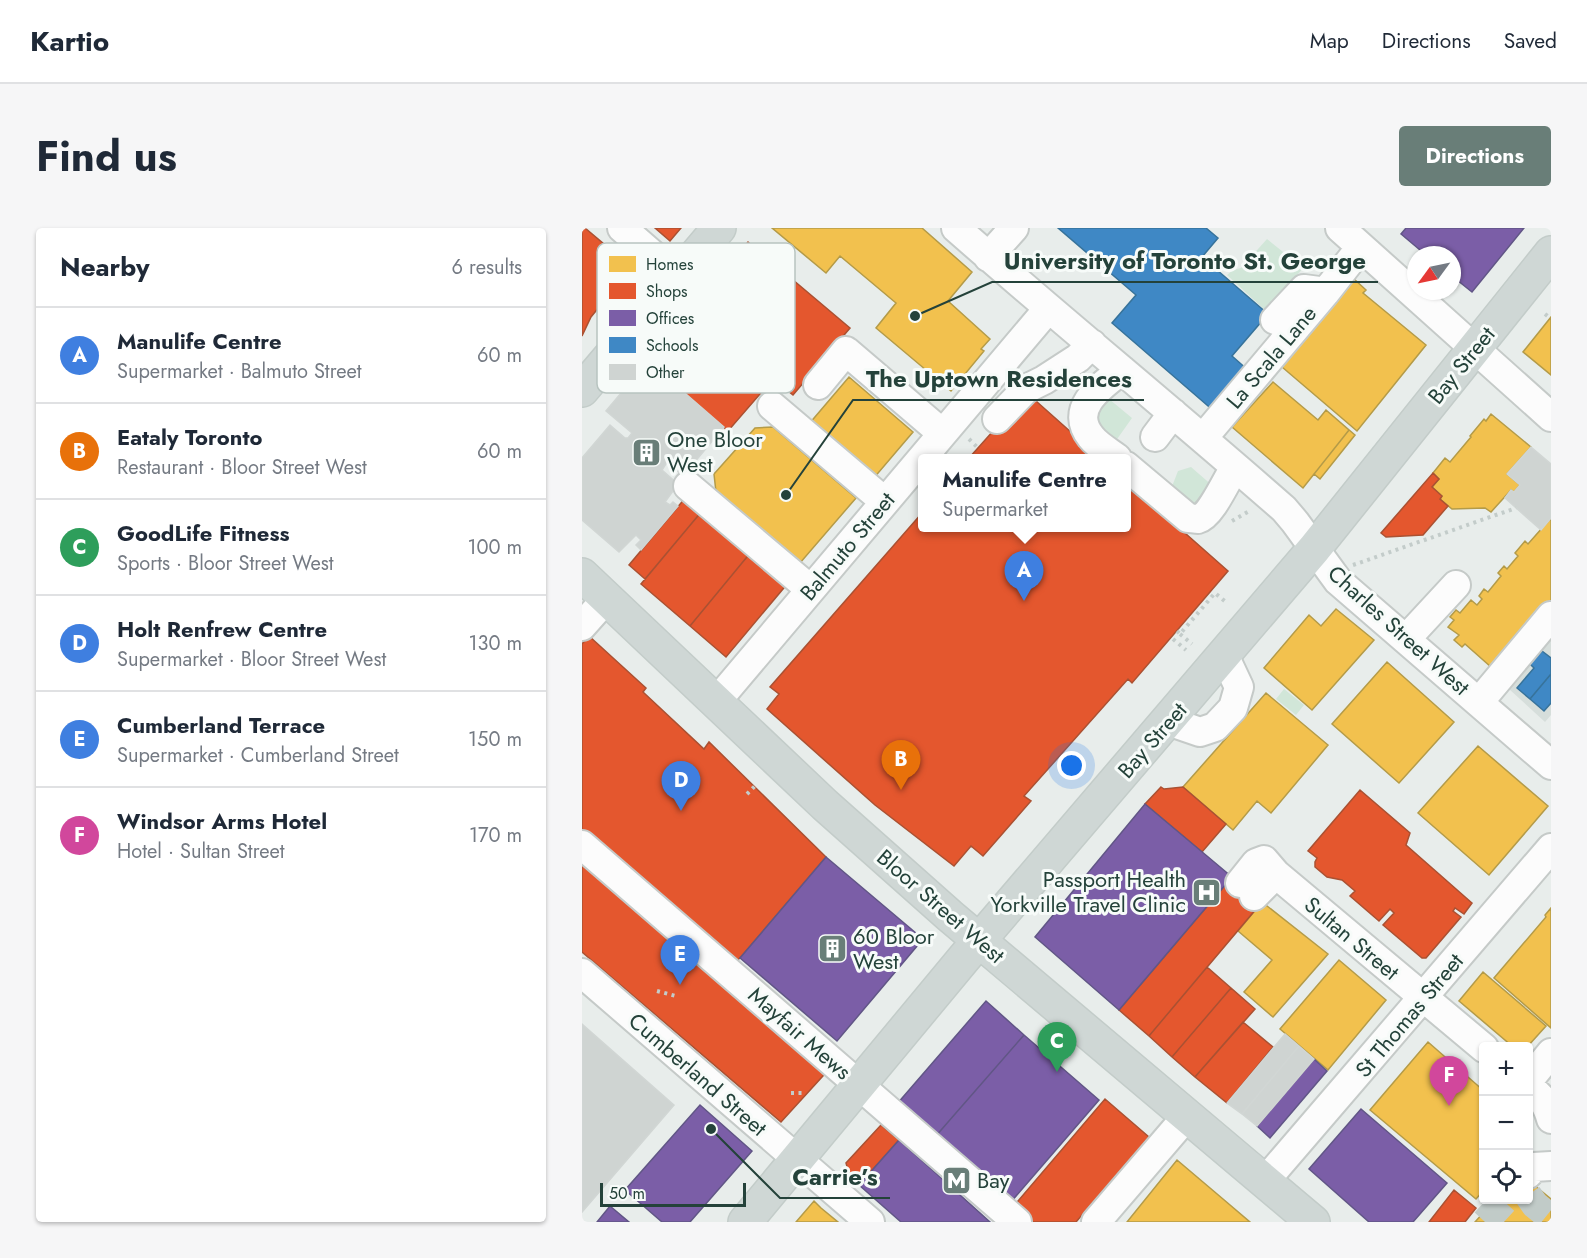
<!DOCTYPE html>
<html lang="en">
<head>
<meta charset="utf-8">
<style>
  :root { --surface:#fff; --page:#f6f6f7; --text:#1f2937; --muted:#747a83; --line:#e0e1e3; --accent:#697e78 }
  body { margin:0; font-family:Jost,sans-serif; background:var(--page); color:var(--text) }
  .controls { position:absolute; right:18px; bottom:18px; display:grid; overflow:hidden; border-radius:6px; box-shadow:0 2px 4px #0004 }
  .controls button { width:54px; height:54px; display:grid; place-items:center; padding:0; border:0; border-bottom:2px solid var(--line); background:var(--surface); color:var(--text); font:30px sans-serif }
  .compass { position:absolute; left:825px; top:18px; width:54px; height:54px; border-radius:50%; background:var(--surface); box-shadow:0 2px 4px #0004; rotate:237deg }
  .scale { position:absolute; left:18px; bottom:15px; width:146px; box-sizing:border-box; padding-left:6px; border:3px solid #24423a; border-top:0; font-size:16px; line-height:21px; white-space:nowrap; color:#24423a; -webkit-text-stroke:4px #f7fbf9; paint-order:stroke }
  .you { position:absolute; left:490px; top:538px; width:21px; height:21px; margin:-15px; border:4px solid #fff; border-radius:50%; background:#1a73e8; box-shadow:0 0 0 9px #1a73e833 }
  .badge { display:grid; place-items:center; width:39px; height:39px; border-radius:50%; background:var(--accent); color:#fff; font-size:20px; font-weight:700 }
  .pin { position:absolute; translate:-50% -50px; filter:drop-shadow(0 2px 3px #0008) }
  .pin::after { content:''; position:absolute; top:32px; width:21px; height:18px; background:inherit; clip-path:polygon(0 0,100% 0,50% 100%) }
  .popup { position:absolute; left:336px; top:226px; width:213px; height:78px; box-sizing:border-box; display:grid; place-content:center; border-radius:6px; background:var(--surface); filter:drop-shadow(0 2px 4px #0005); font-size:20px; white-space:nowrap; color:var(--muted) }
  .popup b { font-size:22px; color:var(--text) }
  .popup::after { content:''; position:absolute; left:50%; top:100%; margin-left:-12px; border:12px solid transparent; border-top-color:var(--surface) }
  .list { margin:0; padding:0; list-style:none }
  h2 { display:flex; justify-content:space-between; align-items:center; height:78px; margin:0; padding:0 24px; font-size:26px }
  h2 small { font-size:20px; font-weight:400; color:var(--muted) }
  .list li { display:grid; grid-template-columns:39px 1fr auto; gap:18px; align-items:center; box-sizing:border-box; height:96px; padding:0 24px; border-top:2px solid var(--line) }
  .list b { display:block; font-size:22px; white-space:nowrap }
  .list p { margin:0; font-size:20px; white-space:nowrap; color:var(--muted) }
  .list em { font-size:20px; font-style:normal; color:var(--muted) }
  .icon { flex:none; width:33px; height:33px; fill:none; stroke:currentColor; stroke-width:2; stroke-linecap:round; stroke-linejoin:round }
  .map { position:relative; flex:none; width:969px; height:994px; overflow:hidden; border-radius:6px }
  header { display:flex; align-items:center; gap:36px; box-sizing:border-box; height:84px; padding:0 30px; background:var(--surface); border-bottom:2px solid var(--line) }
  header strong { font-size:28px }
  nav { display:flex; gap:33px; margin-inline-start:auto; font-size:21px }
  .intro { display:flex; align-items:center; justify-content:space-between; box-sizing:border-box; height:144px; padding:0 36px }
  h1 { margin:0; font-size:42px }
  .button { padding:15px 27px; border-radius:6px; background:var(--accent); color:#fff; font-size:21px; font-weight:700 }
  main { display:flex; gap:36px; padding:0 36px }
  aside { flex:1; background:var(--surface); border-radius:6px; box-shadow:0 2px 4px #0004 }
  .map>svg:first-child { display:block }
  .built { fill:#d6dedb }
  .green { fill:#d1e6d8 }
  .homes { fill:#f2c14e; stroke:#b49b48; stroke-width:1.5 }
  .shops { fill:#e4572e; stroke:#aa5132; stroke-width:1.5 }
  .offices { fill:#7b5ea7; stroke:#615686; stroke-width:1.5 }
  .schools { fill:#3f88c5; stroke:#37739b; stroke-width:1.5 }
  .building { fill:#cfd4d2; stroke:#d1d6d4; stroke-width:1.5 }
  .lines { fill:none; stroke-linecap:round; stroke-linejoin:round }
  .minor-tunnel { stroke:#c1cbc8; stroke-width:28; stroke-dasharray:28 14; stroke-linecap:butt }
  .minor-casing { stroke:#c5cac8; stroke-width:32 }
  .major-casing { stroke:#c3ccc9; stroke-width:36 }
  .path { stroke:#c3ccca; stroke-width:4; stroke-dasharray:3 4.5; stroke-linecap:butt }
  .minor { stroke:#fcfcfc; stroke-width:28 }
  .major { stroke:#cfd7d5; stroke-width:33 }
  .labels { text-anchor:middle; dominant-baseline:central; stroke-width:6; stroke-linejoin:round; paint-order:stroke }
  .street-label { font-size:22px; fill:#24423a; stroke:#f7fbf9 }
  .poi-label { font-size:22px; fill:#24423a; stroke:#f7fbf9; text-anchor:start }
  .key { fill:#f7fbf9; stroke:#b8c4c0; stroke-width:1.5 }
  .key-label { font-size:16px; fill:#24423a }
  .leader { fill:none; stroke:#24423a; stroke-width:2 }
  .callout-dot { fill:#24423a; stroke:#f7fbf9; stroke-width:2 }
  .callout-label { font-size:24px; text-anchor:middle; font-weight:bold; fill:#24423a; stroke:#f7fbf9; stroke-width:6; stroke-linejoin:round; paint-order:stroke }
</style>
</head>
<body>
<header>
<strong>Kartio</strong>
<nav><a>Map</a><a>Directions</a><a>Saved</a></nav>
</header>
<div class="intro"><h1>Find us</h1><a class="button">Directions</a></div>
<main>
<aside>
<h2>Nearby<small>6 results</small></h2>
<ul class="list">
<li><span class="badge" style="background:#3f7fe0">A</span><div><b>Manulife Centre</b><p>Supermarket · Balmuto Street</p></div><em>60 m</em></li>
<li><span class="badge" style="background:#e8710a">B</span><div><b>Eataly Toronto</b><p>Restaurant · Bloor Street West</p></div><em>60 m</em></li>
<li><span class="badge" style="background:#2e9e5b">C</span><div><b>GoodLife Fitness</b><p>Sports · Bloor Street West</p></div><em>100 m</em></li>
<li><span class="badge" style="background:#3f7fe0">D</span><div><b>Holt Renfrew Centre</b><p>Supermarket · Bloor Street West</p></div><em>130 m</em></li>
<li><span class="badge" style="background:#3f7fe0">E</span><div><b>Cumberland Terrace</b><p>Supermarket · Cumberland Street</p></div><em>150 m</em></li>
<li><span class="badge" style="background:#d1479c">F</span><div><b>Windsor Arms Hotel</b><p>Hotel · Sultan Street</p></div><em>170 m</em></li>
</ul>
</aside>
<div class="map">
<svg width="969" height="994" viewBox="0 0 969 994">
  <rect width="100%" height="100%" fill="#e8edeb"/>
  <path class="built" d="M969,390V487L963,494L916,451Z"/>
  <path class="green" d="M685,11L721,40L685,84L645,47L651,42L659,40Z
    M521,166L550,190L533,214L509,195Z
    M609,239L632,259L616,281L589,261L596,243Z
    M702,461L722,477L714,487L694,471Z"/>
  <path class="homes" d="M190,0H340L390,44L366,73L408,111L399,121L402,123L369,163L294,100L314,75L258,28L244,45Z
    M771,50L784,62L781,65L844,117L775,203L700,139Z
    M969,89V147L941,124Z
    M267,149L331,204L291,251L227,196Z
    M691,154L736,192L744,182L773,207L738,251L732,246L721,260L650,199Z
    M691,154L736,192L744,182L767,202L721,260L650,199Z
    M909,186L949,219L925,246L938,257L932,264L929,262L909,284L903,280L870,281L858,271L860,268L850,259L857,251L851,245L863,230L868,234L889,209L888,208L902,191L904,193Z
    M191,199L274,270L218,335L134,264L132,246L173,200Z
    M969,290V378L909,439L883,416L880,419L872,412L877,407L866,399L872,392L868,389L874,382L878,385L889,372L895,377L900,371L897,368L902,361L906,364L919,348L916,345L922,338L925,341L936,328L933,325L943,313L946,316Z
    M754,381L792,412L730,482L682,440L727,387L739,398Z
    M805,434L872,494L817,555L750,496Z
    M684,465L746,517L689,585L675,573L651,602L601,559Z
    M896,518L966,578L907,647L836,585Z
    M680,674L746,726L691,789L662,764L690,732L656,703Z
    M969,680V800L912,750L964,689L963,687Z
    M757,732L804,772L746,842L698,801Z
    M901,744L964,798L946,818H930L877,773Z
    M846,814L902,863V962L894,971L788,882Z
    M595,932L641,971L668,994H545Z
    M946,952L969,971V994H893L913,972H946Z
    M232,973L239,980L256,994H214Z"/>
  <path class="shops" d="M0,0H3L54,43L35,66L32,64L22,73L9,89L0,108Z
    M73,0H99L88,13Z
    M166,14L268,100L211,167L191,151L146,203L66,133Z
    M445,165L518,230H387Z
    M851,245L857,251L850,259L860,268L858,271L866,278L841,307L804,309L799,305Z
    M544,253L646,343L550,455L546,451L442,568L449,573L401,628L389,618L372,638L293,577L185,481L197,466L188,459L340,285V300H544Z
    M104,269L120,283L63,351L47,337Z
    M120,283L169,324L108,398L59,356Z
    M169,324L206,355L144,429L108,398Z
    M7,408L64,460L61,464L122,521L127,514L244,629L158,730L149,737L0,608V416Z
    M579,559L582,561L601,559L644,596L620,624L563,576Z
    M778,562L828,605L824,617L890,675L882,686L873,680L871,683L879,689L844,730H840L801,697L812,685L808,681L797,693L768,668L773,663L760,652L745,649L733,639V634L735,630L726,623Z
    M0,619L250,838L199,894L0,724Z
    M650,649L680,674L567,808L537,782Z
    M625,739L649,760L590,829L567,808Z
    M649,760L673,781L613,849L590,829Z
    M661,794L691,819L645,875L613,849Z
    M523,871L567,909L494,994H445L430,980Z
    M299,897L317,912L277,957L268,949L264,935Z
    M872,962L894,980L883,994H847Z"/>
  <path class="offices" d="M824,0H942L890,64L870,48V27H844L819,6Z
    M563,576L650,649L537,782L453,709Z
    M244,629L341,711L255,813L158,730Z
    M404,773L442,807L353,909L315,876Z
    M442,807L517,872L428,975L353,909Z
    M732,831L745,843L688,910L675,898Z
    M118,877L170,923L108,994H80L43,962Z
    M779,881L865,955L831,994H787L727,941Z
    M317,912L408,994H319L277,957Z
    M28,978L47,994H15Z"/>
  <path class="schools" d="M476,0H624L636,10L620,29L686,86L650,128L667,143L633,184L530,95L554,67Z
    M960,423L969,430V446L948,471L935,460L952,440L948,436Z
    M969,446V475L962,483L948,471Z"/>
  <path class="building" d="M66,133L142,199L101,248L85,234L80,242L96,256L83,274L88,277L91,274L96,278L59,322L54,317L59,312L54,307L37,324L0,292V230L28,197L43,210H46L50,205L24,183Z
    M949,219L969,236V290L959,302L923,270L929,262L932,264L938,257L925,246Z
    M0,796L92,877L0,984Z
    M703,806L717,818L660,886L645,875Z
    M717,818L732,831L675,898L660,886Z"/>
  <g class="lines">
    <path class="minor-tunnel" d="M946,967L953,977L969,990
      M903,994L923,972"/>
    <defs>
      <path id="minor" d="M40,0L95,48
        M374,0C482,95 594,186 702,281L713,294L756,353L969,537
        M758,0L969,189
        M406,29L432,0
        M693,92L722,61L737,63
        M236,157L264,123L360,205
        M190,178L302,273
        M415,191L444,161L462,152L496,130L510,116
        M573,209L591,185
        M621,210L743,65L779,19
        M535,230C527,224 515,217 509,209C486,180 519,158 540,142
        M544,238L606,290C609,290 613,291 616,291C629,288 645,251 653,239
        M106,258L228,361
        M0,398L25,370
        M824,411L874,357
        M134,474L466,81
        M897,474L969,388
        M586,493L618,504L633,499L651,480L657,459L642,427
        M0,617L435,994
        M694,646L902,820
        M658,655L674,635L682,632L694,646L672,668
        M0,745L288,994
        M946,853L969,825
        M946,858C959,868 965,876 969,891
        M946,946L952,939L969,938
        M683,953L969,620
        M514,994L605,888"/>
      <path id="major" d="M0,162L137,0
        M0,347L243,577L368,688L731,994
        M163,994L383,729L732,321L969,25"/>
    </defs>
    <use href="#minor" class="minor-casing"/>
    <use href="#major" class="major-casing"/>
    <path class="path" d="M963,86L968,90
      M387,211L396,220
      M650,293L669,282
      M771,337L934,280
      M595,403L598,406L633,365L645,375
      M598,406L610,416
      M591,411L604,422
      M165,566L173,558
      M75,763L94,768
      M209,865H224"/>
    <use href="#minor" class="minor"/>
    <use href="#major" class="major"/>
  </g>
  <defs>
    <symbol id="building-square" viewBox="-11 -11 22 22"><rect x="-9" y="-9" width="18" height="18" rx="4" fill="#697e78" stroke="#f7fbf9"/><path d="M-4-6H4V6H1V3H-1V6H-4ZM-2.5-4.3h1.7v1.8h-1.7ZM.8-4.3h1.7v1.8H.8ZM-2.5-1h1.7V.8h-1.7ZM.8-1h1.7V.8H.8Z" fill="#fff"/></symbol>
    <symbol id="hospital-square" viewBox="-11 -11 22 22"><rect x="-9" y="-9" width="18" height="18" rx="4" fill="#697e78" stroke="#f7fbf9"/><path d="M-5-5h3v3.5h4V-5h3V5h-3V1.5h-4V5h-3Z" fill="#fff"/></symbol>
    <symbol id="metro-square" viewBox="-11 -11 22 22"><rect x="-9" y="-9" width="18" height="18" rx="4" fill="#697e78" stroke="#f7fbf9"/><path d="M-5.5 5V-5H-3L0 0L3-5H5.5V5H3V-.5L0 4L-3-.5V5Z" fill="#fff"/></symbol>
  </defs>
  <g fill-rule="evenodd">
    <use href="#building-square" x="48" y="208" width="33" height="33"/>
    <use href="#hospital-square" x="608" y="648" width="33" height="33"/>
    <use href="#building-square" x="234" y="704" width="33" height="33"/>
    <use href="#metro-square" x="358" y="936" width="33" height="33"/>
  </g>
  <g class="labels">
    <g class="street-label">
      <text transform="translate(689 129) rotate(-50)">La Scala Lane</text>
      <text transform="translate(879 137) rotate(-51)">Bay Street</text>
      <text transform="translate(265 318) rotate(-50)">Balmuto Street</text>
      <text transform="translate(817 402) rotate(42)">Charles Street West</text>
      <text transform="translate(570 512) rotate(-49)">Bay Street</text>
      <text transform="translate(359 678) rotate(41)">Bloor Street West</text>
      <text transform="translate(770 710) rotate(40)">Sultan Street</text>
      <text transform="translate(827 787) rotate(-50)">St Thomas Street</text>
      <text transform="translate(218 805) rotate(41)">Mayfair Mews</text>
      <text transform="translate(116 846) rotate(41)">Cumberland Street</text>
    </g>
    <g class="poi-label">
      <text x="85" y="211">One Bloor<tspan x="85" dy="25">West</tspan></text>
      <text x="604" y="651" text-anchor="end">Passport Health<tspan x="604" dy="25">Yorkville Travel Clinic</tspan></text>
      <text x="271" y="708">60 Bloor<tspan x="271" dy="25">West</tspan></text>
      <text x="395" y="952">Bay</text>
    </g>
  </g>
  <rect x="15" y="15" width="198" height="150" rx="9" class="key"/>
  <rect x="27" y="28" width="27" height="16" fill="#f2c14e"/>
  <rect x="27" y="55" width="27" height="16" fill="#e4572e"/>
  <rect x="27" y="82" width="27" height="16" fill="#7b5ea7"/>
  <rect x="27" y="109" width="27" height="16" fill="#3f88c5"/>
  <rect x="27" y="136" width="27" height="16" fill="#cfd4d2"/>
  <g class="key-label">
    <text x="64" y="42">Homes</text>
    <text x="64" y="69">Shops</text>
    <text x="64" y="96">Offices</text>
    <text x="64" y="123">Schools</text>
    <text x="64" y="150">Other</text>
  </g>
  <path class="leader" d="M333 88L410 54H796M204 267L271 172H562M129 901L198 970H308"/>
  <g class="callout-dot">
    <circle cx="333" cy="88" r="6"/>
    <circle cx="204" cy="267" r="6"/>
    <circle cx="129" cy="901" r="6"/>
  </g>
  <g class="callout-label">
    <text x="603" y="41">University of Toronto St. George</text>
    <text x="417" y="159">The Uptown Residences</text>
    <text x="253" y="957">Carrie’s</text>
  </g>
</svg>
<div class="controls">
<button>+</button>
<button>−</button>
<button><svg class="icon" aria-label="locate" viewBox="0 0 24 24"><circle cx="12" cy="12" r="6"/><path d="M12 2v4M12 18v4M2 12h4M18 12h4"/></svg></button>
</div>
<svg class="compass" viewBox="-18 -18 36 36"><path d="M0-13l5 13h-10z" fill="#e53935"/><path d="M0 13l5-13h-10z" fill="#747a83"/></svg>
<div class="scale">50 m</div>
<div class="you"></div>
<div class="pin badge" style="left:442px;top:373px;background:#3f7fe0">A</div>
<div class="popup"><b>Manulife Centre</b>Supermarket</div>
<div class="pin badge" style="left:319px;top:562px;background:#e8710a">B</div>
<div class="pin badge" style="left:475px;top:844px;background:#2e9e5b">C</div>
<div class="pin badge" style="left:99px;top:583px;background:#3f7fe0">D</div>
<div class="pin badge" style="left:98px;top:757px;background:#3f7fe0">E</div>
<div class="pin badge" style="left:867px;top:878px;background:#d1479c">F</div>
</div>
</main>
</body>
</html>
